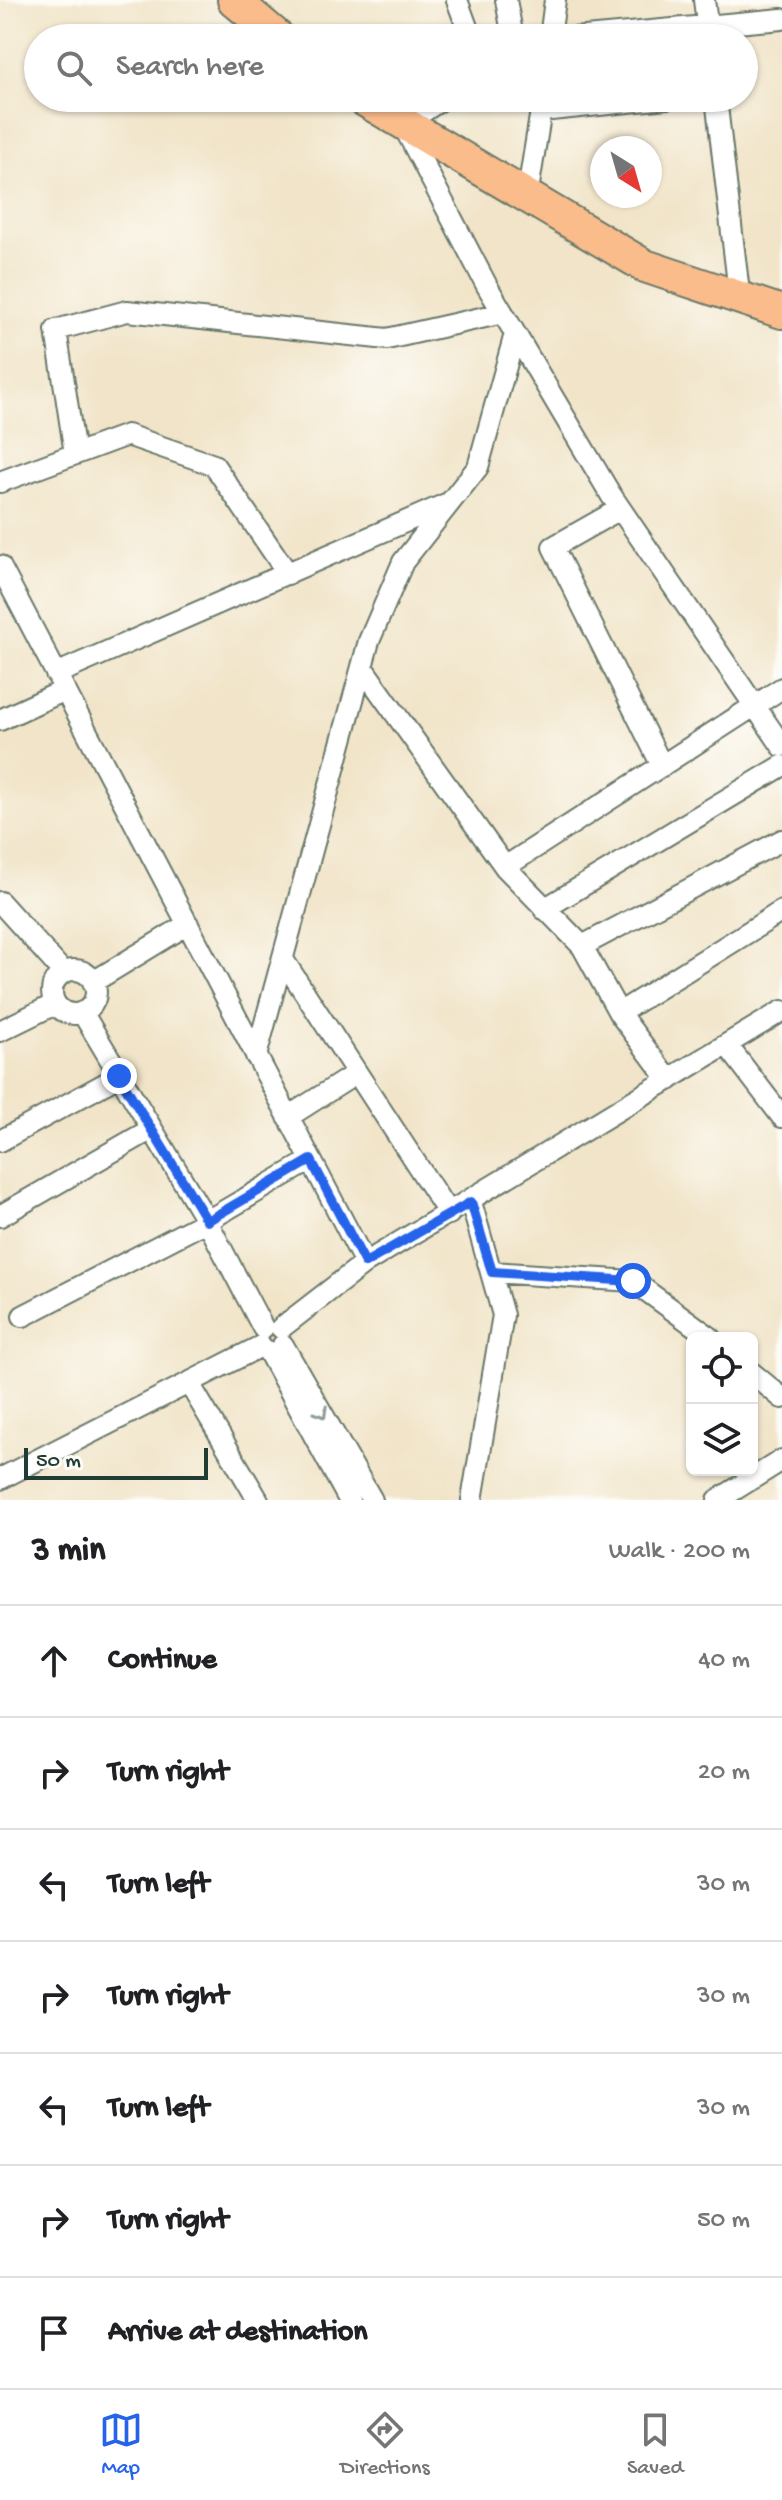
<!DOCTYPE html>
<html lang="en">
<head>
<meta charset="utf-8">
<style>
  :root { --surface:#fff; --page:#f6f6f6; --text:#202124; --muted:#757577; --line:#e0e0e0; --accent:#2563eb }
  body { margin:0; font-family:"Gochi Hand",sans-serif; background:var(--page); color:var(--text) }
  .controls { position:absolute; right:24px; bottom:24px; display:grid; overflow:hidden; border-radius:12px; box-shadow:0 2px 6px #0004 }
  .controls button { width:72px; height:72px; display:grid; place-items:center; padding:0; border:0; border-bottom:2px solid var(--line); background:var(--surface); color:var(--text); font:40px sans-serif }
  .compass { position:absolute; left:590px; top:136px; width:72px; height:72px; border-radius:50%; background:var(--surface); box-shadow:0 2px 6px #0004; rotate:143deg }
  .scale { position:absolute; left:24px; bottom:20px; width:184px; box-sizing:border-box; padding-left:8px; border:4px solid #1f3d34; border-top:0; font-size:22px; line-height:28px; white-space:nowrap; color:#1f3d34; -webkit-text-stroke:6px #fdfcf7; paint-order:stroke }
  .stop { position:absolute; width:24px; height:24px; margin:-18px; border:6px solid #2563eb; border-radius:50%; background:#fff }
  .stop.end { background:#2563eb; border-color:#fff; box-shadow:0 2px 8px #0008 }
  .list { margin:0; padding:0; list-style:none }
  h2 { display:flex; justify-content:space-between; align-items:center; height:104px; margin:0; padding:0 32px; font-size:34px }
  h2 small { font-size:26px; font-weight:400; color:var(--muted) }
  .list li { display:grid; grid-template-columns:52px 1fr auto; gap:24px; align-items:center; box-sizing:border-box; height:112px; padding:0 32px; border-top:2px solid var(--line) }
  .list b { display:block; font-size:30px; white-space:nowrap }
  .list em { font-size:26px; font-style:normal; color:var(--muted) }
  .icon { flex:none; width:44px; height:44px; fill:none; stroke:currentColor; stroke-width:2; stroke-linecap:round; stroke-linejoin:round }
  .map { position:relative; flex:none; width:782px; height:1500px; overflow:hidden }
  .search { position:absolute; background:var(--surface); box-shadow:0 2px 6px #0004; left:24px; right:24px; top:24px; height:88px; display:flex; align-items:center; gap:20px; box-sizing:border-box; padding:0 28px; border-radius:44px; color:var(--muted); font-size:30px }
  .sheet { height:888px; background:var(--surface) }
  nav { display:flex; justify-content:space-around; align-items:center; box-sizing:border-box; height:112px; border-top:2px solid var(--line); background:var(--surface); font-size:22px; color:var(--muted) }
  nav a { display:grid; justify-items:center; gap:4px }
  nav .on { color:var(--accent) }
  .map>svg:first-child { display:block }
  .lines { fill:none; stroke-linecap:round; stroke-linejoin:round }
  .street-casing { stroke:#687768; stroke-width:24 }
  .primary-casing { stroke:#687768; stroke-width:36 }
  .street { stroke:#fff; stroke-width:20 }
  .primary { stroke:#fabc8b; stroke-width:32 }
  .oneway { stroke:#8f9e9a }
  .route { stroke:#2563eb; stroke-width:10 }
</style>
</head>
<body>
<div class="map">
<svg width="782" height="1500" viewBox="0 0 782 1500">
  <rect width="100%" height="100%" fill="#fdfcf7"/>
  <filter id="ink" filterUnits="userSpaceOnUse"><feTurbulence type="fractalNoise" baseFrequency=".0125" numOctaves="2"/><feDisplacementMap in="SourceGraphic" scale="16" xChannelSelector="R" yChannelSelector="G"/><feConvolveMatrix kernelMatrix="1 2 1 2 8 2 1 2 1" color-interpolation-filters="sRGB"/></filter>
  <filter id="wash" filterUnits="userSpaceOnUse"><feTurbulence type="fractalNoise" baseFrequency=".006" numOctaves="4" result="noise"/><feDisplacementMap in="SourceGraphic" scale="32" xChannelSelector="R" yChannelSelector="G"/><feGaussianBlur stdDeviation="1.8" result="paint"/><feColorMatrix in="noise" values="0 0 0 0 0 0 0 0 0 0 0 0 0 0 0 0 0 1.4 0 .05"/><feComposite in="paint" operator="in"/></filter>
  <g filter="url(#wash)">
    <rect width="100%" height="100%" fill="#f1e4c8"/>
  </g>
  <g filter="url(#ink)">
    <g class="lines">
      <defs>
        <path id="street" d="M457,0L471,38
          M506,0L513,38
          M704,0L709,38
          M550,38L555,0
          M574,38L782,19
          M444,98L403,125L487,286L611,495L782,746
          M716,98L740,301
          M541,111L667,98
          M527,197L543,98
          M75,454L56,330L127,311L387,339L503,313
          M0,482L127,435L214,465L288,574
          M620,509L553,547L662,766
          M0,566L365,1263
          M362,667L505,867L582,946L619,1013L669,1080
          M56,674L446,504
          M0,720L65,690
          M505,867L782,688
          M0,902L63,972
          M544,909L782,766
          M582,946L782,840
          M284,961L449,1214
          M52 992a22 22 0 1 1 44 0a22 22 0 1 1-44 0Z
          M93,982L188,924
          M82,1012L207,1221L263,1328
          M619,1013L782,911
          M0,1031L55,1004
          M727,1045L782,1117
          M256,1056L369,641L403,562L478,467L515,334
          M288,1117L357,1073
          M0,1141L119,1076
          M471,1202L503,1315L472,1500
          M0,1216L150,1130
          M492,1272L633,1281L711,1338
          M23,1316L207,1221L311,1160
          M281,1328L365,1263L782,1011
          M283,1345L372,1500
          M268,1351L349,1500
          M752,1373L782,1398
          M189,1383L258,1500
          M0,1479L261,1346
          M718,1500L782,1460"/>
        <path id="primary" d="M234,0L279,38
          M361,98L645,266L782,312"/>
      </defs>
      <use href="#street" class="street-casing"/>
      <use href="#primary" class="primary-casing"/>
      <use href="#street" class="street"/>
      <use href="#primary" class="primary"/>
    </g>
    <defs><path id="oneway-chevron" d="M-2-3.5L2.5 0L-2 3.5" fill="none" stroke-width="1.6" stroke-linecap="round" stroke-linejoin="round" transform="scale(2)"/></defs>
    <use class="oneway" href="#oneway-chevron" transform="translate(322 1413) rotate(60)"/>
  </g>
  <g class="lines" filter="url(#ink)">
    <path class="route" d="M119,1076L207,1221L311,1160L365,1263L471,1202L492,1272L633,1281"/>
  </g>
</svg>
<div class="controls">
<button><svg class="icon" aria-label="locate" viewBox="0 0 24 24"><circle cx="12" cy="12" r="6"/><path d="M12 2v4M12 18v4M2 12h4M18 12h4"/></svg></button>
<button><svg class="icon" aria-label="layers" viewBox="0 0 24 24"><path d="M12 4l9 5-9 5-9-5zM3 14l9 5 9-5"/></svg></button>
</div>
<svg class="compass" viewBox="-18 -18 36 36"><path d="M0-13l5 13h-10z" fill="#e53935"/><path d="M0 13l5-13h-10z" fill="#757577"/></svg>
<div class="scale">50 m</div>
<div class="stop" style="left:633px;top:1281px"></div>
<div class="stop end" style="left:119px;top:1076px"></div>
<div class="search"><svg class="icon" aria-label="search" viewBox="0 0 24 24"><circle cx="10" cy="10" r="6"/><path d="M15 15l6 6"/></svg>Search here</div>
</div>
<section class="sheet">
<h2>3 min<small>Walk · 200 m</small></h2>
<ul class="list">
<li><svg class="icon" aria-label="ahead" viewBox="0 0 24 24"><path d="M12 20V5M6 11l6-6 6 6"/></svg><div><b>Continue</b></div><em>40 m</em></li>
<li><svg class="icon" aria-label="right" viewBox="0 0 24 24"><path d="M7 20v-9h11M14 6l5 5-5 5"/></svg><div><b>Turn right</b></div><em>20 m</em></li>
<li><svg class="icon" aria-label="left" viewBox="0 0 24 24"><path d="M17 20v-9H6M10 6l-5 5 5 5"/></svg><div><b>Turn left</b></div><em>30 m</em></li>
<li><svg class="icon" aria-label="right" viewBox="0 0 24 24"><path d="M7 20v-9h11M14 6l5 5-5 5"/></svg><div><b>Turn right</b></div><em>30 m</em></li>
<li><svg class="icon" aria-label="left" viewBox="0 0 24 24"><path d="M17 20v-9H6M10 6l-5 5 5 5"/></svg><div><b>Turn left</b></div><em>30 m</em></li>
<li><svg class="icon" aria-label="right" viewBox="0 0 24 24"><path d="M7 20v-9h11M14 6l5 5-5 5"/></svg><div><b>Turn right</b></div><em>50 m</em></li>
<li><svg class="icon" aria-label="arrive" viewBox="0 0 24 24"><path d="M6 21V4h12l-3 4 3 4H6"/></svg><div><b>Arrive at destination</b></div></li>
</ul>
</section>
<nav>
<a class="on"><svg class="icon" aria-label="map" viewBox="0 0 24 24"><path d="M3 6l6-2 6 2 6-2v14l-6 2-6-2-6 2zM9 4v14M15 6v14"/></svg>Map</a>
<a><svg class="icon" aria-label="directions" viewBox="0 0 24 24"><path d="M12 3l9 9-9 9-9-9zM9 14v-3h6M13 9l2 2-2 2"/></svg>Directions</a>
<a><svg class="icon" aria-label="saved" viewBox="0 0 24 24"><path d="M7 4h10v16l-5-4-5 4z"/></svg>Saved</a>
</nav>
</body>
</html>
